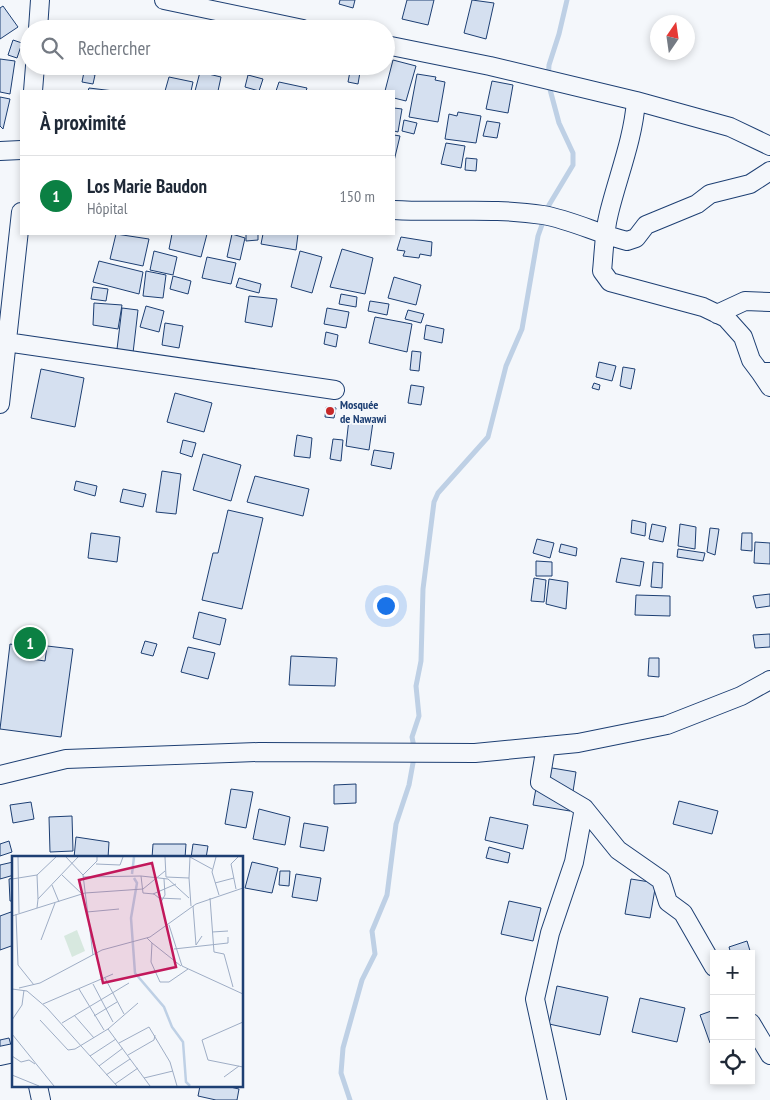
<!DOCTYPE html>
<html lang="fr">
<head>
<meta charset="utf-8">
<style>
  :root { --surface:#fff; --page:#f2f2f3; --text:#1f2937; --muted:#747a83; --line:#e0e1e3; --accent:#0b8043 }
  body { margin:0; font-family:"PT Sans Narrow",sans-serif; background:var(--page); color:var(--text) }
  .controls { position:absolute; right:15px; bottom:15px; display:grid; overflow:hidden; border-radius:0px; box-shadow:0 2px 8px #0003 }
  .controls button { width:45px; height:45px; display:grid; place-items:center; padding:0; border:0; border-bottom:1px solid var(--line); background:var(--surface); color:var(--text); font:25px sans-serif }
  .compass { position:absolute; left:650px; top:15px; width:45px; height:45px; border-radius:50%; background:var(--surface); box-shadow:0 2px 8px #0003; rotate:13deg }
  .you { position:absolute; left:385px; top:605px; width:18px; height:18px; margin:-12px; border:4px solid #fff; border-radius:50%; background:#1a73e8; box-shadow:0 0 0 8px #1a73e833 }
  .badge { display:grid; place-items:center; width:32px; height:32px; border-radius:50%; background:var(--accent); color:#fff; font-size:16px; font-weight:700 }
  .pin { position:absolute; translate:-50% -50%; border:2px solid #fff; box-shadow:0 1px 5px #0006 }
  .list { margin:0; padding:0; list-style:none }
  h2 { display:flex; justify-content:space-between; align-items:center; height:65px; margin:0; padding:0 20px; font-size:21px }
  h2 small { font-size:16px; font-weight:400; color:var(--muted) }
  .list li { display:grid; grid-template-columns:32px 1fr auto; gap:15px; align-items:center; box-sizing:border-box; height:80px; padding:0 20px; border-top:1px solid var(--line) }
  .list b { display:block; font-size:19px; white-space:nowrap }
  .list p { margin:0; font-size:16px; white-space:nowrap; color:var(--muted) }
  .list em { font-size:16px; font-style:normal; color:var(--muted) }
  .icon { flex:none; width:28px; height:28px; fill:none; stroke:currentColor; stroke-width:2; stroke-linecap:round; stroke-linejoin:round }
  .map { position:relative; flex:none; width:770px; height:1100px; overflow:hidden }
  .search { position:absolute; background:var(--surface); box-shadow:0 2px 8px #0003; left:20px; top:20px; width:375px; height:55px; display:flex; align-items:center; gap:12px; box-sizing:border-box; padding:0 18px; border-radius:28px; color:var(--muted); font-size:19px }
  .panel { position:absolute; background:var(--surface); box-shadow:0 2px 8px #0003; left:20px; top:90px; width:375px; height:145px; border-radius:0px }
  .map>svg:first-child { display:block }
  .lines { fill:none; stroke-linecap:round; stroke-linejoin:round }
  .stream { stroke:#bed0e5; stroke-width:5 }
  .building { fill:#d5e0f0; stroke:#1d3f73 }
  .minor-casing { stroke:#1d3f73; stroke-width:20 }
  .minor { stroke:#f4f7fb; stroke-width:18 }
  .poi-dot { fill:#c62828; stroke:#f4f7fb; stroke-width:2 }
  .labels { text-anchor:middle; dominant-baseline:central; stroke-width:4; stroke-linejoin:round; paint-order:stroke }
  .poi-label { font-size:12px; font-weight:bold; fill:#1d3f73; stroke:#f4f7fb; text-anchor:start }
  .inset-river { fill:none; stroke:#bed0e5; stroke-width:2.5 }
  .inset-road { fill:none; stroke:#9eadc5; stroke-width:1 }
  .view { fill:#c2185b; fill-opacity:0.15; stroke:#c2185b; stroke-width:2.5 }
  .inset-edge { fill:none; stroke:#1d3f73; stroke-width:2.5 }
</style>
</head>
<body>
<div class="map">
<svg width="770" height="1100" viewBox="0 0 770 1100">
  <rect width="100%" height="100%" fill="#f4f7fb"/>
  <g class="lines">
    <path class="stream" d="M350,1100L341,1073L343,1048L362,980L375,954L372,931L387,895L396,824L409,785L415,752L412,737L419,716L416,686L421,661L423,589L434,502L438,493L488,437L506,366L522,329L538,236L549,205L573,165V153L559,123L548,82L549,65L559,34L567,0"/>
  </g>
  <path class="building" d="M340,0H355L353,8L339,4Z
    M407,0H434L428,25L402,19Z
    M472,0L494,3L486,39L464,33Z
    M3,6L18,27L0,39V8Z
    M131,22L160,26L159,29H130Z
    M13,40L22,43L17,58L8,55Z
    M0,59L15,61L10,94L0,92Z
    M393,60L416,66L406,101L394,98V91H385Z
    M351,66H361L358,84L348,82Z
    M84,72L95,75L93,84L82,82Z
    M200,72L221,77L218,91H195Z
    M417,74L436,77L435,80L445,82L438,122L409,117Z
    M248,75L263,79L259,91L245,87Z
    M169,77L193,82L191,91H165Z
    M492,81L513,85L508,113L486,109Z
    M279,82L307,88L306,91H276Z
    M89,88L114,91H88Z
    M0,97L10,99L3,129L0,126Z
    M394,108L402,109L398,132L394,131Z
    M458,112L481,116L476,143L445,139L449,114L457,116Z
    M404,120L417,123L414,134L402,131Z
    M487,121L500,123L497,138L483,136Z
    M394,135L400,136L394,161Z
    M446,143L465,146L461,168L441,164Z
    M466,158L477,159L476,171L465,170Z
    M116,234L149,239L143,266L110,259Z
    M172,234H207L201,257L169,249Z
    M232,234L245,238L240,260L227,257Z
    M246,234H258V240L246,241Z
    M263,234H298L296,250L261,244Z
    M401,237L432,242L431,256L420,254L419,258L403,256L405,251L397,250Z
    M342,249L373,258L365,294L330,287Z
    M154,251L177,257L173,275L150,270Z
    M300,251L322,257L312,293L291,287Z
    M207,257L236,263L231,284L202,278Z
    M99,261L143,272L139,294L93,282Z
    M146,271L166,275L163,298L143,296Z
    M173,276L191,281L188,294L170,289Z
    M394,277L421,285L416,305L388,298Z
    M239,278L261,284L259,293L236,287Z
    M93,287L108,289L106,301L91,299Z
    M341,294L357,297L356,307L339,304Z
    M249,296L277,299L272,327L245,322Z
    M370,301L389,304L387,315L368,311Z
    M94,303L122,305L118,329L93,325Z
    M146,306L164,311L159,332L140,327Z
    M122,308L138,310L133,353L117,349Z
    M327,308L349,312L346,328L324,324Z
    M408,310L424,314L421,323L405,319Z
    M375,317L412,324L407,352L369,343Z
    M165,323L183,326L179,348L162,345Z
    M426,325L444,329L442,343L424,339Z
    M326,332L338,335L336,347L324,344Z
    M412,351L421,352L419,371L410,370Z
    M599,362L616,366L612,381L596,377Z
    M623,367L635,369L631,389L620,386Z
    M41,369L84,378L75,427L31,418Z
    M594,383L600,385L599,390L592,388Z
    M411,385L424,387L421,405L408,403Z
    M175,393L212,403L204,432L167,422Z
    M326,407L336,408L334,418L325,417Z
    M349,419L373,422L369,450L346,446Z
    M297,435L312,438L310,458L294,456Z
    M333,439L343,440L341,461L330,459Z
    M183,440L196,443L192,457L180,453Z
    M374,450L394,453L391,469L371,465Z
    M203,454L241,465L231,501L193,490Z
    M162,471L181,474L176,514L156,512Z
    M255,476L309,489L303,516L247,502Z
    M76,481L97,486L95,496L74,490Z
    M123,489L146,494L143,507L120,502Z
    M228,510L263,518L242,609L202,600L213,553H218Z
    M632,520L646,523L645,536L631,533Z
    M652,524L666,527L663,542L649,539Z
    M680,524L696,527L695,549L678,546Z
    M710,528L719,529L715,555L707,552Z
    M91,533L120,537L117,562L88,558Z
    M742,533H752V551L741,550Z
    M537,539L554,543L550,558L533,553Z
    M755,542L770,543V564L754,563Z
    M561,544L577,548L576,556L559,552Z
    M678,549L705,553L703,561L677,557Z
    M621,558L644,562L640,586L616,582Z
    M536,561L552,562V576H536Z
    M653,562L663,563L662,588L651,587Z
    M534,578L546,580L544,602L531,601Z
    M549,579L568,582L566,609L546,604Z
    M770,594V606L756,608L753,596Z
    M636,595L670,596V616L635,615Z
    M199,612L226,619L220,645L193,638Z
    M770,634V647L755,648L753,635Z
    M145,641L157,644L153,656L141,653Z
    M10,644L33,648L31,659L45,661L47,646L73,649L61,737L0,729Z
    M188,647L215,653L208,679L181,672Z
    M291,656L337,658L335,686L289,685Z
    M649,658H659V677L648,676Z
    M540,766L576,772L570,811L533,805Z
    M356,784V803L334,804V785Z
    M231,789L253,792L246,828L225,824Z
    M679,801L718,811L712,834L673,824Z
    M31,802L34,819L13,823L10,805Z
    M259,809L290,817L285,845L253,839Z
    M72,816L73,851L50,852L49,817Z
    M490,817L528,825L523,849L485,840Z
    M304,823L328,827L324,851L300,847Z
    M76,837L109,842L108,858H74Z
    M9,841L12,852L0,856V844Z
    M153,844H186L185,858H152Z
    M193,844L208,846L206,858H191Z
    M489,847L510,853L508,863L486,858Z
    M13,862L14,875L0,879V865Z
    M252,862L278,868L272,893L245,888Z
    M280,871H290L289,886L279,885Z
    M296,874L321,878L317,901L292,897Z
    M14,878V901H10L9,879Z
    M631,879L656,883L650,918L625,914Z
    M509,901L541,908L533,941L501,934Z
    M11,912L14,921V945L0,950V916Z
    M747,941L751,954H731L729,947Z
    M557,986L608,997L600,1035L549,1024Z
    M640,998L685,1008L677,1042L632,1032Z
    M714,1010V1041L710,1043L700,1015Z
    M9,1038L12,1049L0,1051V1040Z
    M200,1086H226L239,1089L237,1100H216L198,1096Z"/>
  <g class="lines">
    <defs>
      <path id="minor" d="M164,0L303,29
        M38,29L40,0
        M386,45L490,66L636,101L730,127L770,146
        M33,91L35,66
        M636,101C633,140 618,176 609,213C604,232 604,252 602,271L610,282L703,307L726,318L743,337L751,360L760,372H770
        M0,151L21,150
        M394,210C444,213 493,207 543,215C572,220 598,234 627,241L636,238L646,225L697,204L710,194L750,184L770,171
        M717,314L745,301L770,302
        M6,342L335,390
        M760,372L770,387
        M0,404L21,212
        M546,746L540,782L584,808L574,862L550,933L535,999L557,1100
        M0,775L66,759L259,752L475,753L578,743L667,725L741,696L770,680
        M584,808L618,850L661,880L668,902L683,913L714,967
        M751,1023L770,1055
        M0,1056L14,1053
        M38,1086L41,1100"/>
    </defs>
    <use href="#minor" class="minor-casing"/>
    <use href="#minor" class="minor"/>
  </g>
  <circle class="poi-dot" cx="330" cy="411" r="5"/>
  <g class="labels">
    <g class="poi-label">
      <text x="340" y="404">Mosquée<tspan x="340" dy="14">de Nawawi</tspan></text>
    </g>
  </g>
  <g transform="translate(12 856)">
    <rect width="231" height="231" fill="#f4f7fb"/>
    <path d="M65,74L73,95L60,101L52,80Z" fill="#d7e8df"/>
    <path class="inset-river" d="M120,18L122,1M122,22L125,27L119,62L123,117L152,151L160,171L171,186L174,226L178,230"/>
    <path class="inset-road" d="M6,1L7,57M54,1L71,19L81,99M153,1L154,21L177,22L179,50M178,1L200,13M204,1L200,16L207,39M84,8L108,9L111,1M50,19L70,38M71,19L85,5V1M129,20L131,37L142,38L147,42L169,43M71,21L129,20L156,23L177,42M177,22L178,1M0,23L25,19M203,27L222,22M40,29L47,46M224,33L219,8L226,1M141,38L164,28M198,42L202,96L212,98L221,131M26,43L25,19L44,1M149,46L153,39L152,23M181,50L184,89L190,80M25,52L26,43L66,1M75,56L107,53M4,58L6,109L22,129M0,60L73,37L131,33L153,15M157,69L170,110L231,138M200,76L216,75M135,82L140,87L139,106L148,126H157L176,113M29,84L43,47M140,87L169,110M162,93L216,87V81M93,122L112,158M81,128L101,166M7,132L28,127L90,94L138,81L184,48L231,32M0,133L15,135L35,152L105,230M67,133L92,174M31,148L101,118M62,159L82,182M82,160L105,146M0,164L10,149L12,134M28,164L56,194L63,193L96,173L126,147M231,166L190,184L196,204L231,211M50,167L117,127M96,173L138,230M0,178L42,230M107,187L137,171L158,206L165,230M116,199L142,184L143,179M0,200L9,206L17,204L23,208M78,200L104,183M87,210L111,192M0,219L27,230M94,219L118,203M212,221L227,210M132,222L161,215M103,228L126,212"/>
    <path class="view" d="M140,7L164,111L91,127L67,24Z"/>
    <rect width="231" height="231" class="inset-edge"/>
  </g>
</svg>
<div class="controls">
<button>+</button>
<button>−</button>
<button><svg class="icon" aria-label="locate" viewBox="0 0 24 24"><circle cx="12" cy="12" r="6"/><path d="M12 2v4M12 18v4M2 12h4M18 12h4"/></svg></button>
</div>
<svg class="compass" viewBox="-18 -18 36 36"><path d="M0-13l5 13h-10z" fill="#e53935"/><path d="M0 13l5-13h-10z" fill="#747a83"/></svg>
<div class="you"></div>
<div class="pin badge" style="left:30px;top:643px">1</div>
<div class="search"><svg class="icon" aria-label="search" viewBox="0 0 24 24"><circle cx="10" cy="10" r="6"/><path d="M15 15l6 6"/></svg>Rechercher</div>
<section class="panel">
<h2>À proximité<small></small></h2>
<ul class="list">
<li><span class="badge">1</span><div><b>Los Marie Baudon</b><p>Hôpital</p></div><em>150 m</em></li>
</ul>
</section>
</div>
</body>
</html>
